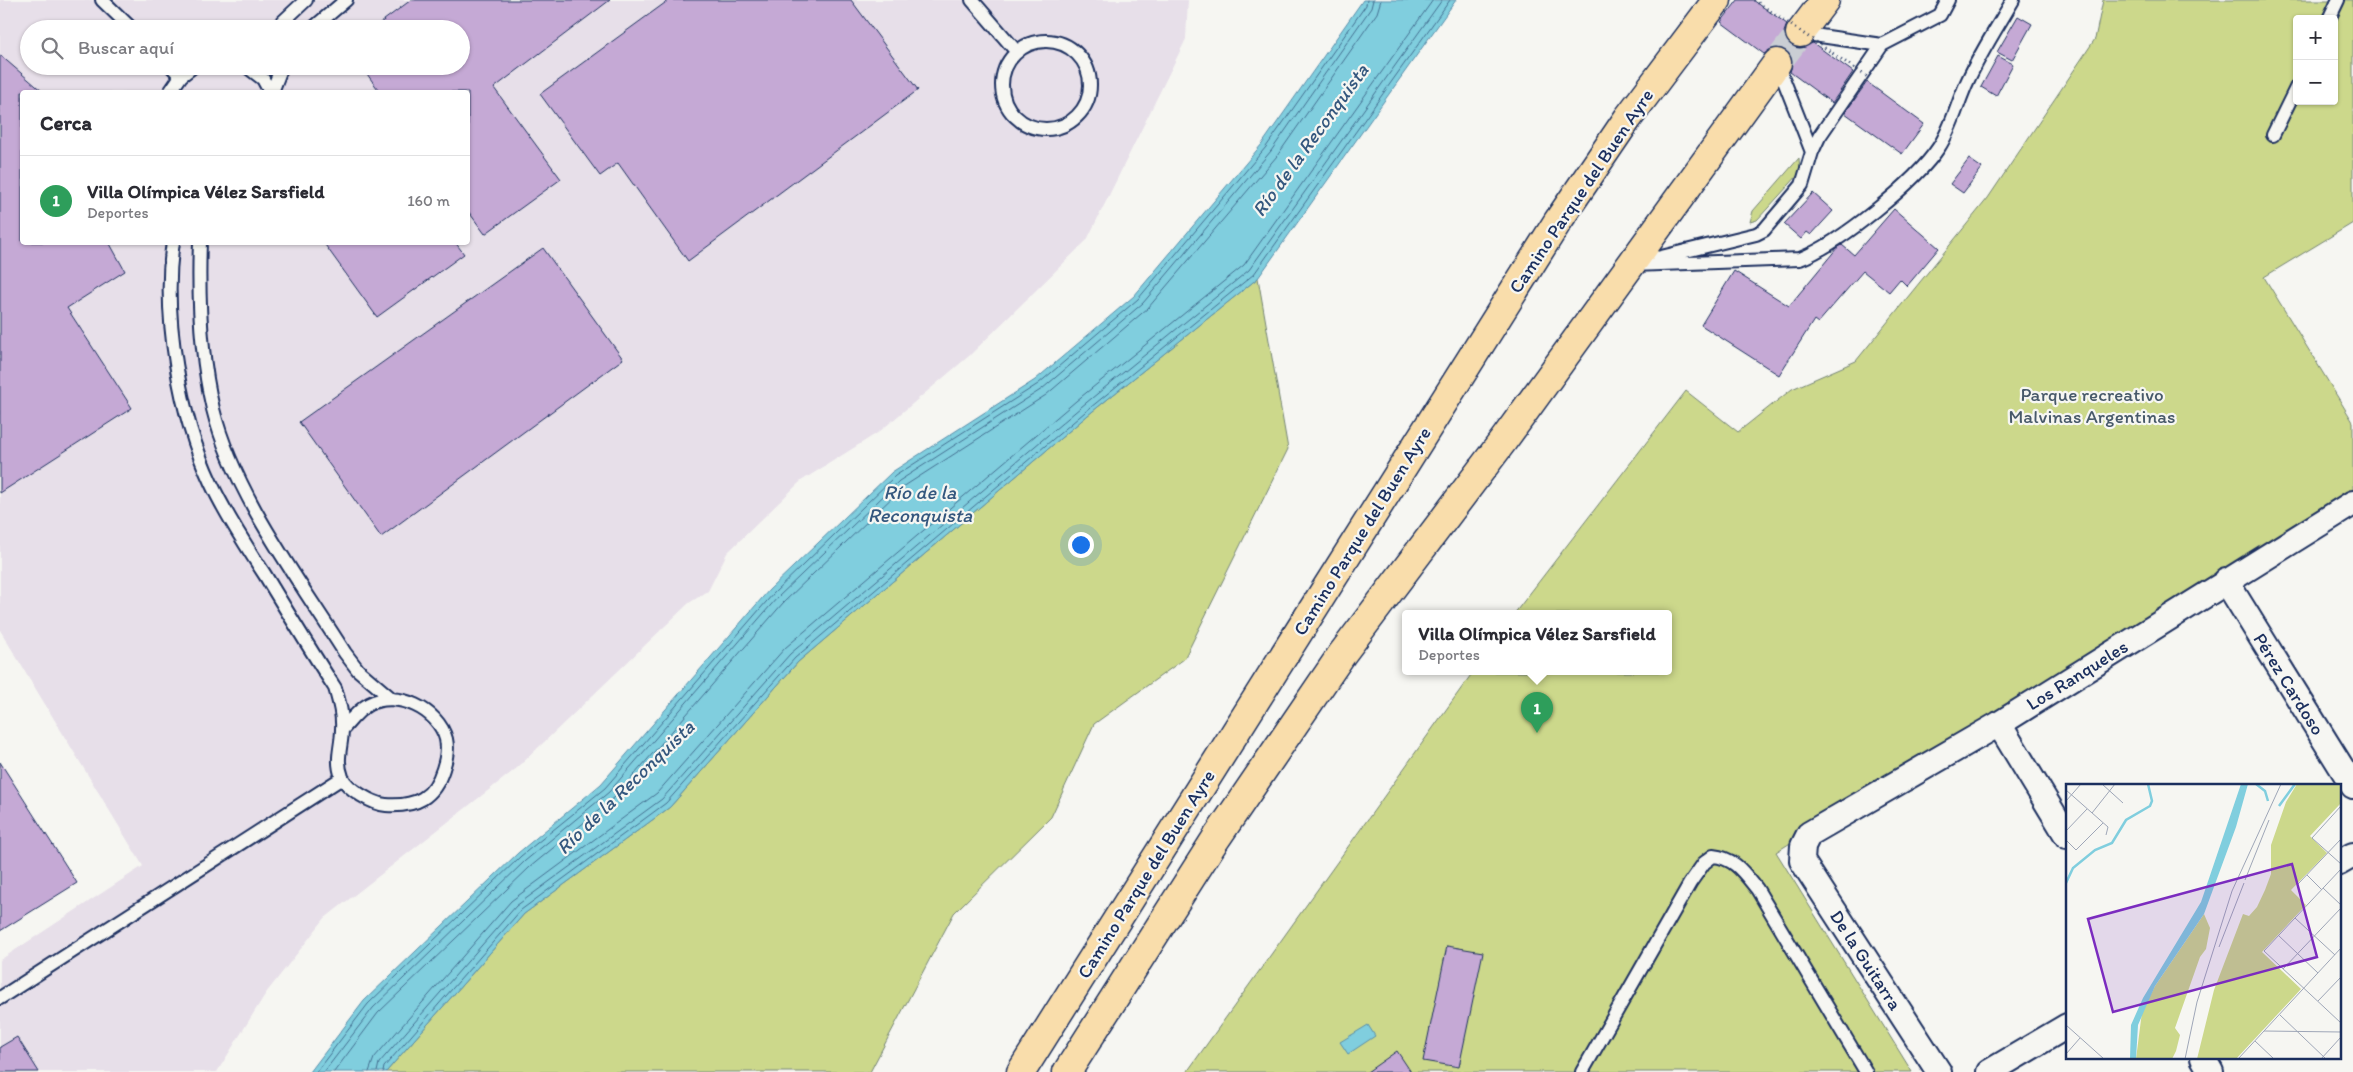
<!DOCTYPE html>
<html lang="es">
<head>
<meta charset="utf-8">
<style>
  :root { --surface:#fff; --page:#f2f2f3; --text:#2b2b33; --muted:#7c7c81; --line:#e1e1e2; --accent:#1b2f5e }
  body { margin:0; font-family:Itim,sans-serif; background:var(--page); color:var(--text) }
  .controls { position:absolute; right:15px; top:15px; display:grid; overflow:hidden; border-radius:5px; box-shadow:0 1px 4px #0004 }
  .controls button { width:45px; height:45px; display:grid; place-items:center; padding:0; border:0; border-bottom:1px solid var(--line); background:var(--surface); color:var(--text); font:25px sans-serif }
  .you { position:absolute; left:1080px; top:544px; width:18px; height:18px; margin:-12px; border:4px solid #fff; border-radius:50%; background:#1a73e8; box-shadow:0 0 0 8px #1a73e833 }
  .badge { display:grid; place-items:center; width:32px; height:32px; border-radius:50%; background:var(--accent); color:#fff; font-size:16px; font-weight:700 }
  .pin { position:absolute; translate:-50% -41px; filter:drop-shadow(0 1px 2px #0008) }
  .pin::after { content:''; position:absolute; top:26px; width:18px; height:15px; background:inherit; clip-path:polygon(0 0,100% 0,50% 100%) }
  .popup { position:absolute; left:1402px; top:610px; width:270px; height:65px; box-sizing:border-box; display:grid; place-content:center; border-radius:5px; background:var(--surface); filter:drop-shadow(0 1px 4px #0005); font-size:16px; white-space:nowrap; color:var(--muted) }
  .popup b { font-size:19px; color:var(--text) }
  .popup::after { content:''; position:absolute; left:50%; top:100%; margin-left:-10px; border:10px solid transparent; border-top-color:var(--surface) }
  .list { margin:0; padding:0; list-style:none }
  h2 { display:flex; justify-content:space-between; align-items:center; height:65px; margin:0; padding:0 20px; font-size:21px }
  h2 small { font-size:16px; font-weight:400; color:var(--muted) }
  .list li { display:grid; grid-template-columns:32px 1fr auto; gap:15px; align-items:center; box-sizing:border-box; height:90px; padding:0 20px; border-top:1px solid var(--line) }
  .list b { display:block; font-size:19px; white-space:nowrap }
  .list p { margin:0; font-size:16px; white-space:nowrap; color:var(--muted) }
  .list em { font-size:16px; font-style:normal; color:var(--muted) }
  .icon { flex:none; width:28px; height:28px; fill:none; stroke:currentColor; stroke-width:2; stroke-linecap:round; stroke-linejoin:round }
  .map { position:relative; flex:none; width:2353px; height:1072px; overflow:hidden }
  .search { position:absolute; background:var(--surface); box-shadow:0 1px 4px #0004; left:20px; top:20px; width:450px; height:55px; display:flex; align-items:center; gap:12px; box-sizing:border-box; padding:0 18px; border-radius:28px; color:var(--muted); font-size:19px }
  .panel { position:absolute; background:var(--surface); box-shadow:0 1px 4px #0004; left:20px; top:90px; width:450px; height:155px; border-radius:5px }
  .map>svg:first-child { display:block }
  .built { fill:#e7dfe9; fill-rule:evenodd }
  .green { fill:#ccd88b; stroke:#748474; fill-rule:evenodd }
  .water { fill:#80cede; stroke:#588eab }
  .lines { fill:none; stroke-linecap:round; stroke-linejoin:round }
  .shore { stroke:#436f91; stroke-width:1 }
  .building { fill:#c5a9d5; stroke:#1b2f5e }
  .highway-tunnel { stroke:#caced4; stroke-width:28; stroke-dasharray:28 14; stroke-linecap:butt }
  .lane-casing { stroke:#1b2f5e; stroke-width:16 }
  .street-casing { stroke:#1b2f5e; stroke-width:28 }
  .highway-casing { stroke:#1b2f5e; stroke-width:31 }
  .lane { stroke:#f6f6f2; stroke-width:12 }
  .street { stroke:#f6f6f2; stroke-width:24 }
  .highway { stroke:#f9ddab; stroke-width:28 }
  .path-bridge { stroke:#1b2f5e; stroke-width:3; stroke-dasharray:1 4; stroke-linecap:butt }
  .labels { text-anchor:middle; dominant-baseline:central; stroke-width:4.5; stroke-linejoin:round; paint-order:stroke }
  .street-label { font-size:19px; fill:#1b2f5e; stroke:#f6f6f2 }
  .park-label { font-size:19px; fill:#475969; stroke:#f6f6f2 }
  .water-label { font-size:20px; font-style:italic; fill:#34577e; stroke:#f6f6f2 }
  .inset-river { fill:none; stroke:#80cede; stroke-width:2.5 }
  .inset-road { fill:none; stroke:#9ea6b7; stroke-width:1 }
  .view { fill:#7b2cbf; fill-opacity:0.15; stroke:#7b2cbf; stroke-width:2.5 }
  .inset-edge { fill:none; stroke:#1b2f5e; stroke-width:2.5 }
</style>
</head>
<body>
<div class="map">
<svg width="2353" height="1072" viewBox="0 0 2353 1072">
  <rect width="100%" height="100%" fill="#f6f6f2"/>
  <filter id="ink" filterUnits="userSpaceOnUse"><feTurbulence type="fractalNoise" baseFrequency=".02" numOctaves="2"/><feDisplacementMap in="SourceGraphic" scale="10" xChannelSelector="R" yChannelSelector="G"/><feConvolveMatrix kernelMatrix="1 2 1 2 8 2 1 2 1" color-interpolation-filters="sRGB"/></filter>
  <g filter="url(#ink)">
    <path class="built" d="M0,0H1188L1186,39L1087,240L969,356L879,432L801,481L727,553L708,591L689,603L517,768L325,918L266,993L217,1072H0V960L143,866L0,630ZM29,29H461V66H29ZM22,92H468V242H22Z"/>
    <path class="green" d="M2103,0H2353V223L2264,277L2353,422V491L1776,852L1912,1072H1187L1473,672H1668V614H1514L1686,391L1738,432L1792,389L1856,361L1988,198L2095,39ZM2297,19H2334V101H2297Z
      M1799,158L1800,173L1757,220L1750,222L1753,211Z
      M1258,278L1288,449L1184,659L1094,724L1051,817L954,913L870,1072H386L524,914L670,807L798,662L1088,415Z"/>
    <path class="water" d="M1363,0H1456L1258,278L1088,415L798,662L670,807L524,914L386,1072H310L364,1001L518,853L601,784L769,590L892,472L1035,380L1134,296L1262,144Z
      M1368,1025L1375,1036L1348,1054L1340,1042Z"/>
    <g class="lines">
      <path class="shore" d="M316,1072L368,1004L521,856L605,788L773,594L895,476L1038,384L1138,299L1266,147L1366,5L1367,0
        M324,1072L373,1008L525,861L609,792L777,598L899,481L1042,389L1143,303L1271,151L1371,8L1373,0
        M334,1072L378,1013L530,867L615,797L783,603L903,487L1046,395L1148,308L1277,156L1377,13L1381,0
        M369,1072L374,1058L511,901L657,793L785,648L1076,401L1244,265L1433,0
        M377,1072L379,1063L516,906L662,799L790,654L1081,407L1249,270L1442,0
        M383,1072L384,1067L521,910L666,803L795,658L1085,412L1254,274L1450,0"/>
    </g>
    <path class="building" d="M411,0H610L494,88L561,179L485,234L468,211V92H380L367,74L378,66H461V29H372Z
      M669,0H851L918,90L688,261L618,163L600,176L540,94Z
      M1738,0H1753L1787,24L1784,32L1785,39L1791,46L1799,48L1813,43L1853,72L1832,103L1790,72L1792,65L1791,57L1786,50L1779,48L1771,49L1764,54L1721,22Z
      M2018,16L2032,24L2012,60L1997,52Z
      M0,55L43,92H22V242H109L125,271L67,308L132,408L0,493Z
      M1998,56L2013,64L1996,96L1981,87Z
      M1867,82L1924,124L1902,154L1845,113Z
      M1969,159L1982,168L1963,193L1950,184Z
      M1813,193L1833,211L1811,235L1807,232L1801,239L1784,224Z
      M1894,209L1939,248L1907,286L1900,279L1889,292L1863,271L1818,323L1814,320L1779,375L1701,325L1734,271L1789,306L1837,248L1842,245L1854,255Z
      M323,242H455L464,254L377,317Z
      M543,248L623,359L381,537L299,422Z
      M0,762L77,883L0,931Z
      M1447,946L1483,952L1459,1067L1423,1061Z
      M17,1037L39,1072H0V1047Z
      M1397,1051L1411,1072H1367Z"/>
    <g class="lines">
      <path class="highway-tunnel" d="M1777,63L1800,33"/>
      <defs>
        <path id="lane" d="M102,0L132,29
          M972,0L1016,51
          M2329,19L2338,0
          M275,29L306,0
          M312,29L346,0
          M1800,33L1882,45L1940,15L1948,0
          M1002 85a44 44 0 1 1 88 0a44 44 0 1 1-88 0Z
          M171,66L181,76
          M246,66L263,79L270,92
          M170,92L181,76L194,66
          M272,92L282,66
          M2273,135L2297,86
          M1812,152L1819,137L1882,45
          M173,242C162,315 180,417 211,483C226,515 246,546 265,575C288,613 311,651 335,688C339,702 343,715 342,729C342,746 335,759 342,777C347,789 373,804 386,805C416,807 434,798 443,769C446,760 448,748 446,739C438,709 397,690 369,704C358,710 350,721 342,730
          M200,242C198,299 200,354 213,409C234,494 299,580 345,653L358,670L392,699
          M1657,258L1756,234L1764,230L1802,185L1812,152L1777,63
          M1633,265L1800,259C1839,244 1916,182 1939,147C1952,127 1958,101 1968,80C1981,52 1998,26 2013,0
          M0,998L342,778
          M1582,1072L1690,883L1704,863L1713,856C1735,858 1744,873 1757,889L1866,1072"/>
        <path id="street" d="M2226,581L2353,786
          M1999,724L2067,836
          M2339,863L2353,855
          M2203,1058L2211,1072
          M1939,1072L1802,861L1803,846L1809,834L1999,724L2353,503
          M1989,1072L2067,1026"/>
        <path id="highway" d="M1800,33L1825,0
          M1021,1072L1558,221L1628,118L1717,0
          M1067,1072L1215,840L1342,654L1503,441L1777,63"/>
      </defs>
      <use href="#lane" class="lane-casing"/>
      <use href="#street" class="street-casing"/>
      <use href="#highway" class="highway-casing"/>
      <use href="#lane" class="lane"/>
      <use href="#street" class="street"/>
      <use href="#highway" class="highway"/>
      <path class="path-bridge" d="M1754,0L1869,78"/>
    </g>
  </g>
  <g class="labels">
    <g class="street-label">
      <text transform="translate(1581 191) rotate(-56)">Camino Parque del Buen Ayre</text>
      <text transform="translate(1362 531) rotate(-58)">Camino Parque del Buen Ayre</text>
      <text transform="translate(2077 675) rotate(-32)">Los Ranqueles</text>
      <text transform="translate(2289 684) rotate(58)">Pérez Cardoso</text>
      <text transform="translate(1146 874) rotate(-58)">Camino Parque del Buen Ayre</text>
      <text transform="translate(1866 960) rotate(57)">De la Guitarra</text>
    </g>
    <g class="park-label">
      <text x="2092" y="394">Parque recreativo<tspan x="2092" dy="22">Malvinas Argentinas</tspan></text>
    </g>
    <g class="water-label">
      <text transform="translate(1310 140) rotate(-54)">Río de la Reconquista</text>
      <text x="920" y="492">Río de la<tspan x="920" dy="23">Reconquista</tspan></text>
      <text transform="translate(625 787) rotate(-44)">Río de la Reconquista</text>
    </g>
  </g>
  <g transform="translate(2066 784)">
    <rect width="275" height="275" fill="#f6f6f2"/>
    <path d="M231,0H275V19L244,52L261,69L225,106L240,121L196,168L235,205L170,275H131L148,206L177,130L183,132L191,123L199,106L205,90V61L220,18ZM138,130L144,144L140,165L134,173L109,244L114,251L110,267L106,275H70L76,228L89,202Z" fill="#ccd88b"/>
    <path d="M175,0H182L170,43L138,130L89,202L72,241L70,275H64L65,241L77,214L135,118Z" fill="#80cede"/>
    <path class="inset-river" d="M190,0L199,7L202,17M213,22L229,0M0,99L7,84L29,66L46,59L60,36L84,22L86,17L82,0"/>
    <path class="inset-road" d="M36,0L57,19M0,6L42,43L40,51M0,17L15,0M275,22L246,54L275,80M26,29L49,0M0,47L21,25M0,56L10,66L37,39M275,85L198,167L275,239M241,91L256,106M179,96L203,36M232,100L275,55M257,104L275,121M229,134L269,171M212,151L252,189M153,163L178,99M217,185L275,124M252,217L275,193M214,231L260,275M0,241L38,275M198,247L275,248M189,257L208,275M0,270L14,254M119,275L131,218L166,107L215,0M172,275L275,164M255,275L275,253"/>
    <path class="view" d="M226,80L251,173L47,228L22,135Z"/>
    <rect width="275" height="275" class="inset-edge"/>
  </g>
</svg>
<div class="controls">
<button>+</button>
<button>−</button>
</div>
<div class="you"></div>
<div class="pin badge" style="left:1537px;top:733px;background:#2e9e5b">1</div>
<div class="popup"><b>Villa Olímpica Vélez Sarsfield</b>Deportes</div>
<div class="search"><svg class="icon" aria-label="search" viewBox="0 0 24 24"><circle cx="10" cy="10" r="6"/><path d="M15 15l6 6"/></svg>Buscar aquí</div>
<section class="panel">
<h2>Cerca<small></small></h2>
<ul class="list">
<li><span class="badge" style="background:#2e9e5b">1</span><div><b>Villa Olímpica Vélez Sarsfield</b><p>Deportes</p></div><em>160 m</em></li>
</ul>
</section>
</div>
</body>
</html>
